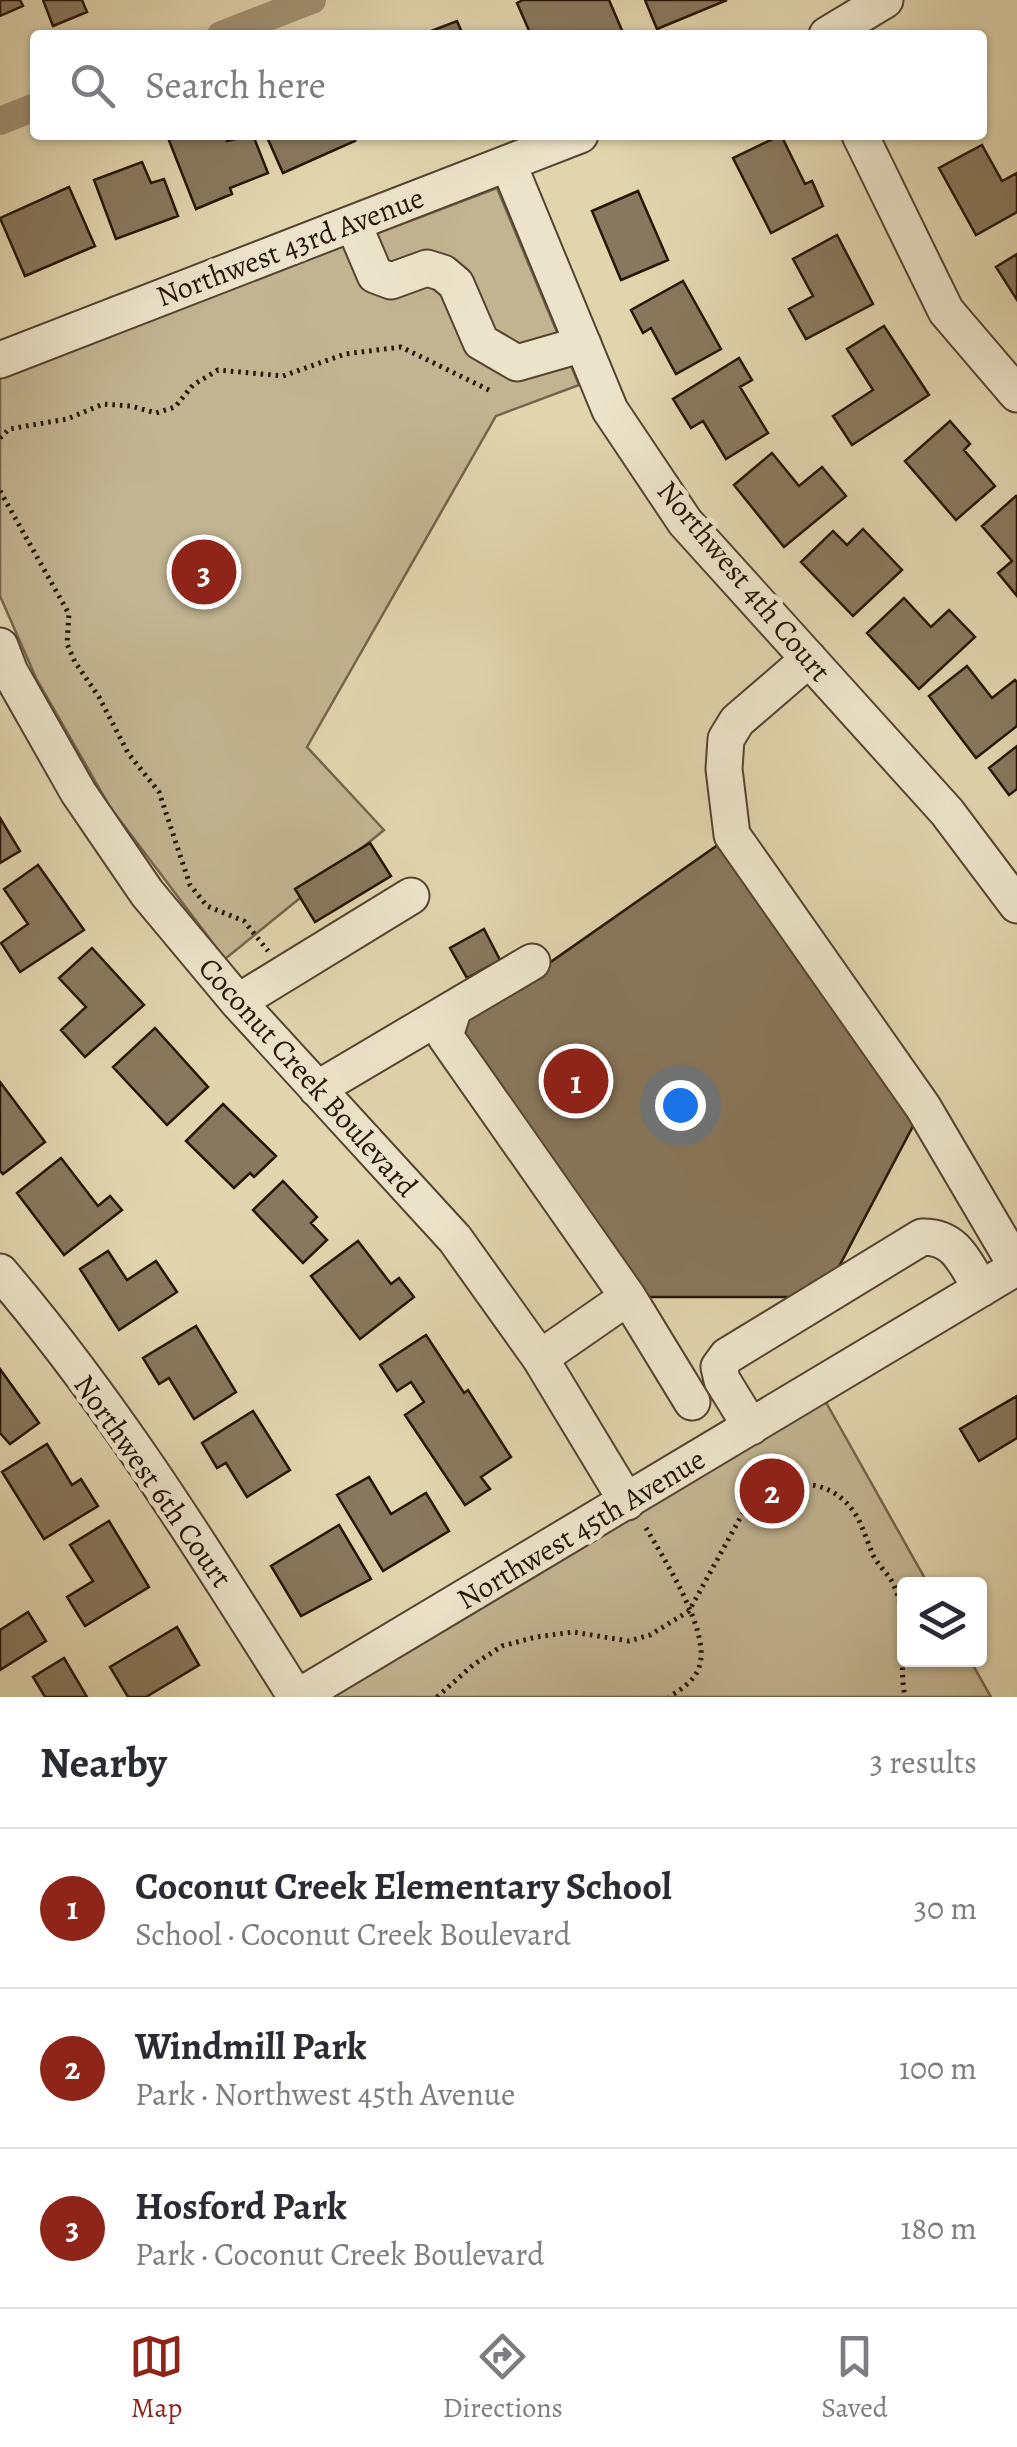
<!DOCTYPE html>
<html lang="en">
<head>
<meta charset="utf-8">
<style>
  :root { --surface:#fff; --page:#f7f7f7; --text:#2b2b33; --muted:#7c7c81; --line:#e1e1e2; --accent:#8f2418 }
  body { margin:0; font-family:Alegreya,serif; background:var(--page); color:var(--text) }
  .controls { position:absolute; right:30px; bottom:30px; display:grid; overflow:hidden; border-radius:10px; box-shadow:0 2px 8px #0004 }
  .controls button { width:90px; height:90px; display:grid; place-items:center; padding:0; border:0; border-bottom:2px solid var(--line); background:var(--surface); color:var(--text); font:50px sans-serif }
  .you { position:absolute; left:680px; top:1105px; width:35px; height:35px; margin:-25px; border:8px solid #fff; border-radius:50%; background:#1a73e8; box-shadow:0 0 0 15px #1a73e833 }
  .badge { display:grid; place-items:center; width:65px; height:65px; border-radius:50%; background:var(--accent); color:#fff; font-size:32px; font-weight:700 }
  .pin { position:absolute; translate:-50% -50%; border:5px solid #fff; box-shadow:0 2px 10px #0006 }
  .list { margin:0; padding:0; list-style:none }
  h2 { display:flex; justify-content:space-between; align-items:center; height:130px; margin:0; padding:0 40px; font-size:42px }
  h2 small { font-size:32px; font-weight:400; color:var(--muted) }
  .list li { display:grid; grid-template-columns:65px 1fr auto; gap:30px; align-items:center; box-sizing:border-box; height:160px; padding:0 40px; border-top:2px solid var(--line) }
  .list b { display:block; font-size:38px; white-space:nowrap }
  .list p { margin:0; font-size:32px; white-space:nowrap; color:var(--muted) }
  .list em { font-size:32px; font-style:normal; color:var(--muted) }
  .icon { flex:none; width:55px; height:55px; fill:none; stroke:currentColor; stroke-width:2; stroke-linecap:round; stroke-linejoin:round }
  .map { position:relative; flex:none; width:1017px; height:1697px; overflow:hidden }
  .search { position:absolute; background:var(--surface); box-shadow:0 2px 8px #0004; left:30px; right:30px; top:30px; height:110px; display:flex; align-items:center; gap:25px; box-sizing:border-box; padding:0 35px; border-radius:10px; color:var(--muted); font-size:38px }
  .sheet { height:610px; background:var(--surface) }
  nav { display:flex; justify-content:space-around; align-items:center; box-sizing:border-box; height:140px; border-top:2px solid var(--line); background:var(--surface); font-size:28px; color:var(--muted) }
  nav a { display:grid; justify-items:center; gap:5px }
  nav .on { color:var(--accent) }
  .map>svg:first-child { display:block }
  .green { fill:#c2b491; stroke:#75644c; stroke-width:2.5 }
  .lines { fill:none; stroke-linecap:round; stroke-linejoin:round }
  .canal { stroke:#a29375; stroke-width:28 }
  .building { fill:#88785d; stroke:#281406; stroke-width:2.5 }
  .minor-casing { stroke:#564430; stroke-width:39 }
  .path { stroke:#281406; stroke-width:5; stroke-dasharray:2.5 5; stroke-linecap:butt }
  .minor { stroke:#ece4ca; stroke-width:35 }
  .labels { text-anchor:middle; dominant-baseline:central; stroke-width:10; stroke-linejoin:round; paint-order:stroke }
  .street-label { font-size:30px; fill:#281406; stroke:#ece4ca }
</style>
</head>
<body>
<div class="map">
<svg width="1017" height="1697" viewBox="0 0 1017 1697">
  <rect width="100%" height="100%" fill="#e1d5ae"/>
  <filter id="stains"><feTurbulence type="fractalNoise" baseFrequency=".002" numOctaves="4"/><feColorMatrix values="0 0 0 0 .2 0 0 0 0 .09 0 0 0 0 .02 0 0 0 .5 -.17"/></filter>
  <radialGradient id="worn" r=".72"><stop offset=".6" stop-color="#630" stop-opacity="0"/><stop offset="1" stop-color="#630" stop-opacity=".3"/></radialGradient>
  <path class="green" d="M497,188L579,385L496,416L307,747L384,830L225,959L110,807L36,678L0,596V376Z
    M823,1397L928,1584H904V1660H970L991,1697H331Z"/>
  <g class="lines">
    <path class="canal" d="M221,35L312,0
      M0,121L35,107"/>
  </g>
  <path class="building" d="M0,0H20L23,6L0,16Z
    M43,0H82L87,12L53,26Z
    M523,0H609L624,35H531L517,3Z
    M645,0H727L657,29Z
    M457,21L463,35H427L426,33Z
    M176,135H225L227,141L253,135L268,173L230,188L232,194L196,209L168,138Z
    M266,135H352L355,141L283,173Z
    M781,135L805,184L812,181L823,206L771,233L733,158Z
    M982,145L1002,181L1017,173V212L976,235L939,168Z
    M142,162L151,183L164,179L178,216L116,239L94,180Z
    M69,187L95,246L25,276L0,218Z
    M638,191L668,260L621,280L592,211Z
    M837,235L873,304L806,339L789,309L813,296L793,259Z
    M1017,254V300L996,267Z
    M683,281L721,349L676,374L651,328L643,333L631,310Z
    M884,326L929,395L852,445L833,416L873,390L847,349Z
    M739,358L752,380L740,387L768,433L726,459L703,421L691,428L673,399Z
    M950,421L970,444L964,450L995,486L956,520L905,461Z
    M772,453L799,486L822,467L846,496L784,547L734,485Z
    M1016,496L1017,497V596L998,573L1012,561L982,526Z
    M863,529L902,570L853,616L801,562L833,531L847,545Z
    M904,598L931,627L949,610L975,637L919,689L867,633Z
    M967,666L992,698L1015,680L1017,682V726L976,758L929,696Z
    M1017,746V789L1009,795L989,768Z
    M0,818L20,851L0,863Z
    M732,835L923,1107L823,1297H628L445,1036Z
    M370,843L391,876L315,922L295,889Z
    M38,865L84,930L20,972L1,943L28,924L4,889Z
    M484,929L500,960L467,978L450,948Z
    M92,948L144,1005L85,1057L61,1030L86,1007L59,978Z
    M155,1028L208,1087L167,1125L113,1067Z
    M0,1082L45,1142L3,1174L0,1171Z
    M223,1104L276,1156L254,1177L250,1173L234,1188L186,1141Z
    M61,1158L98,1206L110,1196L122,1210L64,1255L17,1193Z
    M283,1181L317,1217L311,1223L327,1240L303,1263L253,1210Z
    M358,1241L391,1284L399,1278L414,1297L360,1339L311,1276Z
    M108,1251L127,1280L156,1261L177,1292L119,1330L80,1269Z
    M196,1326L236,1392L194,1419L169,1378L159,1384L143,1358Z
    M426,1335L464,1393L468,1390L511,1457L481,1477L490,1489L465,1505L405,1415L424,1402L411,1382L397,1391L380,1365Z
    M0,1369L39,1423L10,1444L0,1433Z
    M1017,1396V1438L979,1461L960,1429Z
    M253,1411L290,1470L247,1497L226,1463L217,1468L202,1443Z
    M47,1444L72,1485L81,1479L98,1506L44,1539L2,1472Z
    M369,1477L391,1514L426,1493L449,1531L383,1571L337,1495Z
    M109,1521L149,1587L85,1626L67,1597L93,1581L70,1545Z
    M339,1525L371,1579L301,1616L271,1566Z
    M28,1612L46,1641L0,1670V1630Z
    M177,1627L199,1665L146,1697H128L110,1667Z
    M64,1658L87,1697H45L33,1677Z"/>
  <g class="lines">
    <defs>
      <path id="minor" d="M827,35L885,0
        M860,135L946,311L1017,394
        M508,163L610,410L685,522L947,812L1017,905
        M353,223L375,275L391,281L427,268L443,273L456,284L481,342L517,363L583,344
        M0,360L580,135
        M0,646L10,672L78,792L147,893L238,1002L455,1239L540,1358L627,1502
        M809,659L737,721L726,739L724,769L732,835L923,1107L1017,1267
        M238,1002L411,896
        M454,1008L532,962
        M317,1089L454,1008L445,1036L628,1297L692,1402
        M0,1272C113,1404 204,1551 296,1697
        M540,1358L628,1297
        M751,1427L722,1380L719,1367L727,1356L922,1237C956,1236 965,1263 981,1289
        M298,1697L1017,1267"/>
    </defs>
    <use href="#minor" class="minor-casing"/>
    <path class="path" d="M0,438L9,429L67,419L103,404L131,406L156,413L175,407L193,385L218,370L283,376L345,354L401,347L493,392
      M0,491L69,614L67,644L75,662L99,697L128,753L159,792L190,885L207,906L244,921L268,951
      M646,1528C664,1559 709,1629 700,1664C696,1680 683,1688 669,1697
      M437,1697L473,1665L502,1646L536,1637L573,1632L629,1641L650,1635L689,1611L750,1500C785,1478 829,1476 854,1512C863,1526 867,1541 873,1555C879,1567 891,1576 895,1588C909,1622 898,1662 905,1697"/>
    <use href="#minor" class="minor"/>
  </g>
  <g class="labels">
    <g class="street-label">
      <text transform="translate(290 247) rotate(-21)">Northwest 43rd Avenue</text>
      <text transform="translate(744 581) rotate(50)">Northwest 4th Court</text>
      <text transform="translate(308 1077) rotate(48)">Coconut Creek Boulevard</text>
      <text transform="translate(153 1481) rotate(55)">Northwest 6th Court</text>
      <text transform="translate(581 1529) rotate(-31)">Northwest 45th Avenue</text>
    </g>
  </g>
  <rect width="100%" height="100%" filter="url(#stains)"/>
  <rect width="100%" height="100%" fill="url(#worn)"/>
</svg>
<div class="controls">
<button><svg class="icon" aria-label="layers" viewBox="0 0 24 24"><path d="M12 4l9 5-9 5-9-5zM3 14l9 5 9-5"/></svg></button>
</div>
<div class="you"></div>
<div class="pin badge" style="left:576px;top:1081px">1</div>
<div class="pin badge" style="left:772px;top:1491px">2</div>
<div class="pin badge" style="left:204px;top:572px">3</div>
<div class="search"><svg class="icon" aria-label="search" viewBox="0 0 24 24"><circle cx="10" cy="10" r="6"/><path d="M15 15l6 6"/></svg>Search here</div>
</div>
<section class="sheet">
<h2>Nearby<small>3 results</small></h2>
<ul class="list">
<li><span class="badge">1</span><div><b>Coconut Creek Elementary School</b><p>School · Coconut Creek Boulevard</p></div><em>30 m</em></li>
<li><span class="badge">2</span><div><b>Windmill Park</b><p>Park · Northwest 45th Avenue</p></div><em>100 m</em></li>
<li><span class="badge">3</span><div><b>Hosford Park</b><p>Park · Coconut Creek Boulevard</p></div><em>180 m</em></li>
</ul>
</section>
<nav>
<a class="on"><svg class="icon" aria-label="map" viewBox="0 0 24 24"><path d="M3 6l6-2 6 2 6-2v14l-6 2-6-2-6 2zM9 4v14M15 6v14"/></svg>Map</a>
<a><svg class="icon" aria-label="directions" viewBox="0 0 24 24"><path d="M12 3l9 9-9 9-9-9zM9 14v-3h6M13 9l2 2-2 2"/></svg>Directions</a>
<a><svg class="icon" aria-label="saved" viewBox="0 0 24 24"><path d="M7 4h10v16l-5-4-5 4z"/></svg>Saved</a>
</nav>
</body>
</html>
